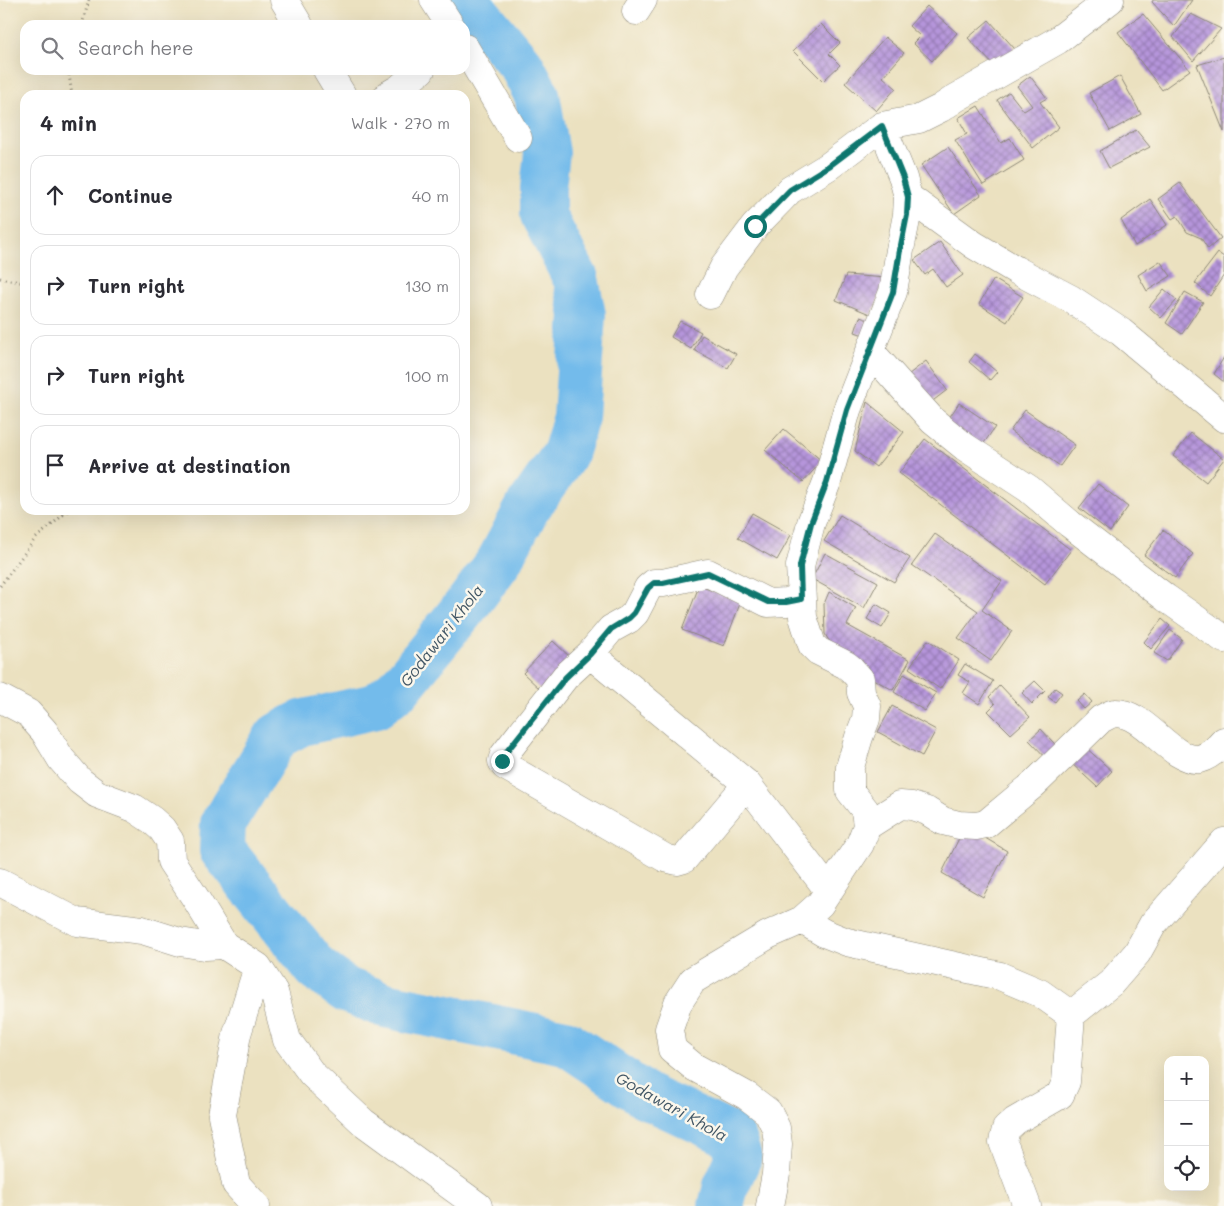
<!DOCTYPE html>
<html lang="en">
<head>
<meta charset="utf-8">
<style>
  :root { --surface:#fff; --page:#f2f2f3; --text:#2b2b33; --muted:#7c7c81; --line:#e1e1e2 }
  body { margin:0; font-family:Mali,sans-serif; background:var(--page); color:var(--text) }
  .controls { position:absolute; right:15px; bottom:15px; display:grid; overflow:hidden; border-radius:10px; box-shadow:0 5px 20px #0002 }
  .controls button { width:45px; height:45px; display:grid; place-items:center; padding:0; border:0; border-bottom:1px solid var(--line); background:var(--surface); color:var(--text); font:25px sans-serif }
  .stop { position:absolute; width:15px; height:15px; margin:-11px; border:4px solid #0f766e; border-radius:50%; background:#fff }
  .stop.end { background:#0f766e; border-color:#fff; box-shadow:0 1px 5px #0008 }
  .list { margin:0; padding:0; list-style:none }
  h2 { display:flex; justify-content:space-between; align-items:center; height:65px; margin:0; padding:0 20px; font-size:21px }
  h2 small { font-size:16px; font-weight:400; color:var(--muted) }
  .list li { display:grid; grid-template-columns:32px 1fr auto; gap:15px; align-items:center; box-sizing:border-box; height:80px; margin:0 10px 10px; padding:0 10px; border:1px solid var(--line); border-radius:15px }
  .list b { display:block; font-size:19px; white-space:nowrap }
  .list em { font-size:16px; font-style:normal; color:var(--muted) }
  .icon { flex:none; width:28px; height:28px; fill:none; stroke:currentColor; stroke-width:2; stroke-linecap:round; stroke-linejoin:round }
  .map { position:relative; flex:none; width:1224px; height:1206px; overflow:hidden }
  .search { position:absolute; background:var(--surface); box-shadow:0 5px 20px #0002; left:20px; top:20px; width:450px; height:55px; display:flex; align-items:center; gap:12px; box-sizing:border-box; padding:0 18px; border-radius:15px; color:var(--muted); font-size:19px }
  .panel { position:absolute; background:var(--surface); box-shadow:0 5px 20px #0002; left:20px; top:90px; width:450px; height:425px; border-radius:15px }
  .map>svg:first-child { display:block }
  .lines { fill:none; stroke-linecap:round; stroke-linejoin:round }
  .river { stroke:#73bbeb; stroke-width:46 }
  .building { fill:url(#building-cross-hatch) }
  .minor-casing { stroke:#8b8676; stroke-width:29 }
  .path { stroke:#8b8676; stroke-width:3; stroke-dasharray:1 4; stroke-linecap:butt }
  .minor { stroke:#fff; stroke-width:28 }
  .route { stroke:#0f766e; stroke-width:6 }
  .labels { text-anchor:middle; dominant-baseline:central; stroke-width:5; stroke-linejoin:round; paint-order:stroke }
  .water-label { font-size:16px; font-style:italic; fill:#415665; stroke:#fbf7ec }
</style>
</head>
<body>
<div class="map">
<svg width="1224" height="1206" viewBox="0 0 1224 1206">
  <defs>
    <pattern id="building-cross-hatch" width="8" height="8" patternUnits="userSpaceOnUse" patternTransform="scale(1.25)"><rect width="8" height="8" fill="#b695db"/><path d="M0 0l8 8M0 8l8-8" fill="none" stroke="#947ab2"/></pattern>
  </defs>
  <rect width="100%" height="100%" fill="#fbf7ec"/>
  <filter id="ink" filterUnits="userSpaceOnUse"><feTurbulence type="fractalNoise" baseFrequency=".02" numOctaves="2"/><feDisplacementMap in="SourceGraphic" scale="10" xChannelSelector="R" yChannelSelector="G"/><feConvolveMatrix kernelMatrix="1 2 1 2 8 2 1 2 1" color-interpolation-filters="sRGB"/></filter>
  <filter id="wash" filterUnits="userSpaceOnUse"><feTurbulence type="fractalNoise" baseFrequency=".0096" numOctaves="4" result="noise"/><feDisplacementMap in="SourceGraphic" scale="20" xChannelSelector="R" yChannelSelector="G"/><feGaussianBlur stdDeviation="1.12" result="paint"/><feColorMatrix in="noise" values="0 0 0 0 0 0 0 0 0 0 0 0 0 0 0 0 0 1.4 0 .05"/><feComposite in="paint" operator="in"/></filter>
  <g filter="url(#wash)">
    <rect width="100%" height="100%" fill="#ebe1c0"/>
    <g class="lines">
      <path class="river" d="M466,0L521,65L537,95L547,153L543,188V215L576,279L583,315L576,417L565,454L528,507L498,563L469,602L400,687L376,706L301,723L277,736L223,823L222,850L316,968L346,990L385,1005L565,1042L646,1096L732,1136L739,1157L726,1186L721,1206"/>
    </g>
    <g id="blocks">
      <path class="building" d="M1153,0H1192L1174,26L1152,2Z
        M927,6L957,33L932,61L913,43L920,36L909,26Z
        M1143,14L1190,70L1162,90L1118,32Z
        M1191,14L1221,29L1193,61L1173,37Z
        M989,20L1015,49L995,67L968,38Z
        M821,24L840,43L829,54L840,65L823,81L793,51Z
        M885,37L904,53L883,77L896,88L876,111L845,83Z
        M1224,57V132L1197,65Z
        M1030,76L1047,98L1040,102L1059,127L1033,148L997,100L1009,92L1024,111L1032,106L1017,86Z
        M1120,76L1141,114L1110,131L1089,93Z
        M978,106L1001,143L1010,138L1024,160L983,185L955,140L967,134L958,118Z
        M1136,130L1150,147L1109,168L1100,151Z
        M948,147L981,195L954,214L921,165Z
        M1180,183L1221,238L1208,249L1201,238L1187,232L1177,216L1172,219L1158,199Z
        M1150,199L1167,225L1135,246L1121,220Z
        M940,242L963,275L946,287L933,269L925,275L914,260Z
        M1218,253L1224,257V275L1210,296L1195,283Z
        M1160,261L1171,276L1147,291L1138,275Z
        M846,275L887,278L872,315L836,300Z
        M994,279L1023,297L1007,322L979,304Z
        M1164,289L1177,300L1161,318L1149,307Z
        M1185,292L1203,302L1182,334L1166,323Z
        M860,317L874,322L869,337L855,332Z
        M680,321L701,332L691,349L671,337Z
        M702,335L736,354L728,368L694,350Z
        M975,354L997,372L990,380L969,362Z
        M1224,357V382L1214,374Z
        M926,361L947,390L925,407L904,378Z
        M867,402L904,432L876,467L855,451Z
        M959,403L995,427L980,449L945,424Z
        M1025,410L1075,445L1060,466L1010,431Z
        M784,429L822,461L803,482L765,450Z
        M1191,433L1224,459L1206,482L1173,456Z
        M925,439L1071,550L1045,584L899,473Z
        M1098,484L1128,507L1110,532L1079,508Z
        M752,513L791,535L777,560L738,538Z
        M840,515L910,558L894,582L824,541Z
        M1163,530L1193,554L1175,578L1144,555Z
        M935,534L1002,581L982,610L1012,631L991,661L958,638L978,611L912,565Z
        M825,553L878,582L864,608L812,579Z
        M699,586L741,601L724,646L682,630Z
        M829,592L856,608L847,625L910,660L893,690L862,673L834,649L825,634L824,604Z
        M876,604L891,613L882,628L867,619Z
        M1162,619L1170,626L1151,649L1144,642Z
        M1170,630L1182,639L1167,661L1154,653Z
        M928,640L959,660L940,689L909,668Z
        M553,641L571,658L541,690L523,673Z
        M965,664L993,681L979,704L963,693L970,682L958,675Z
        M904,674L936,693L925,711L894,692Z
        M1035,681L1045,691L1032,704L1022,693Z
        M1000,685L1030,717L1011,734L988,711L995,704L989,697Z
        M1055,688L1062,693L1055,702L1048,697Z
        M1085,694L1092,702L1084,709L1077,701Z
        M892,706L936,730L922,756L878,732Z
        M1041,729L1063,753L1052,764L1029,740Z
        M1085,747L1112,771L1097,787L1071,763Z
        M965,826L1007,851L983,897L942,873Z"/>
    </g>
  </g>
  <g filter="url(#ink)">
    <use href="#blocks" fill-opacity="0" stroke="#8b8676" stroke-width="1"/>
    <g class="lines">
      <defs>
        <path id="minor" d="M284,0L299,25
          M434,0L450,25
          M636,11L643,0
          M465,48L518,138
          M327,70L342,95
          M388,95L400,88L421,70
          M908,197L974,245L1016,270L1071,299L1121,332L1224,418
          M710,295L724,267L755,226L790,190L829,166L882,126L919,119L941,108L956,98L1058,40L1110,0
          M870,351L933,421L965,447L1029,489L1070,524L1166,598L1224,639
          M590,654L747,784L829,891
          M0,698L28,713L44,731L61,759L80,781L97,794L134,808L152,820L162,829L170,841L171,861L196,899L224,945
          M747,784L684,859L677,861L665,858L505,766L502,761L504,755L565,677L590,654L611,629L629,619L635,613L648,588L654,583H663L708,573L768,603L786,602L801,599
          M867,826L900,805L912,806L927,811L943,821L959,825L976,826L986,824L1034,784L1101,719C1106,717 1111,713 1115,713C1145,712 1171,762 1199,759C1208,757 1218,748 1224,741
          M0,882L77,922L142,930L180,942L205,946L224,945L258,967L274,992L287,1040L312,1074L363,1122L478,1206
          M802,920L824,933L847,942L1000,976L1040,993L1071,1015
          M256,1206L236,1184L222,1115L237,1034L258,967
          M770,1206L776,1174L778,1144L776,1128L768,1112L747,1096L694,1067L672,1049L669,1029L678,1003L693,980L768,935L802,920L820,904L860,844L867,826L865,810L850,791V767L859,737L866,719L867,706L861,693L860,679L851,669L846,665L818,651L812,645L803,617L800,566L811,523L827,482L847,410L893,292L900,250L907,215L908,197L903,178L882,126
          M1027,1206L1003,1142L1006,1129L1015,1121L1060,1095L1066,1082L1071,1015L1111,983L1137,953L1153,924L1224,842"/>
      </defs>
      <use href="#minor" class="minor-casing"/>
      <path class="path" d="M82,25L89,0
        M70,70L69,74L72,95
        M0,278L25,283
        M0,586L35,539L69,510"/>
      <use href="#minor" class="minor"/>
    </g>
  </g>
  <g class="lines" filter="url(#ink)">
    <path class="route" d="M502,761L504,755L565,678L590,654L611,629L629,618L634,613L648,588L654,583H663L708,573L768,602H786L801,599L800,566L811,523L827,482L847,410L893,292L900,250L907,215L908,197L903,178L882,126L829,166L790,190L755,226"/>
  </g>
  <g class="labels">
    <g class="water-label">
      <text transform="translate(441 635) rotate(-52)">Godawari Khola</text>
      <text transform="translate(672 1106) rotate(29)">Godawari Khola</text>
    </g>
  </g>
</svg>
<div class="controls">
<button>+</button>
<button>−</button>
<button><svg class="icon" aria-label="locate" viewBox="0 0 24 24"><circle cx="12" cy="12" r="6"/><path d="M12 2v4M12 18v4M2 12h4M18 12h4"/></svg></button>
</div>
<div class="stop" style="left:755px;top:226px"></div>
<div class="stop end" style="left:502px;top:761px"></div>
<div class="search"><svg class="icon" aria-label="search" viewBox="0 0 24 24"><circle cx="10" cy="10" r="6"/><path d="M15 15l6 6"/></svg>Search here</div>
<section class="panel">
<h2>4 min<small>Walk · 270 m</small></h2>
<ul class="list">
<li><svg class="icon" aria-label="ahead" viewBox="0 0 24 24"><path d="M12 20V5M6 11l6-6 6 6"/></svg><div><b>Continue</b></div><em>40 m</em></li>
<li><svg class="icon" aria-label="right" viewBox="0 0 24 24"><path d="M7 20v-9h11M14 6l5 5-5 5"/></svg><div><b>Turn right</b></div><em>130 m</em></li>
<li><svg class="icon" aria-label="right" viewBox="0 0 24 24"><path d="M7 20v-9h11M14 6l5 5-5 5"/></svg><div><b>Turn right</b></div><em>100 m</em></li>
<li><svg class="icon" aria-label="arrive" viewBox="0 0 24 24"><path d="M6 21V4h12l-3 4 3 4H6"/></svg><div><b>Arrive at destination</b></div></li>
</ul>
</section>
</div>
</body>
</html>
